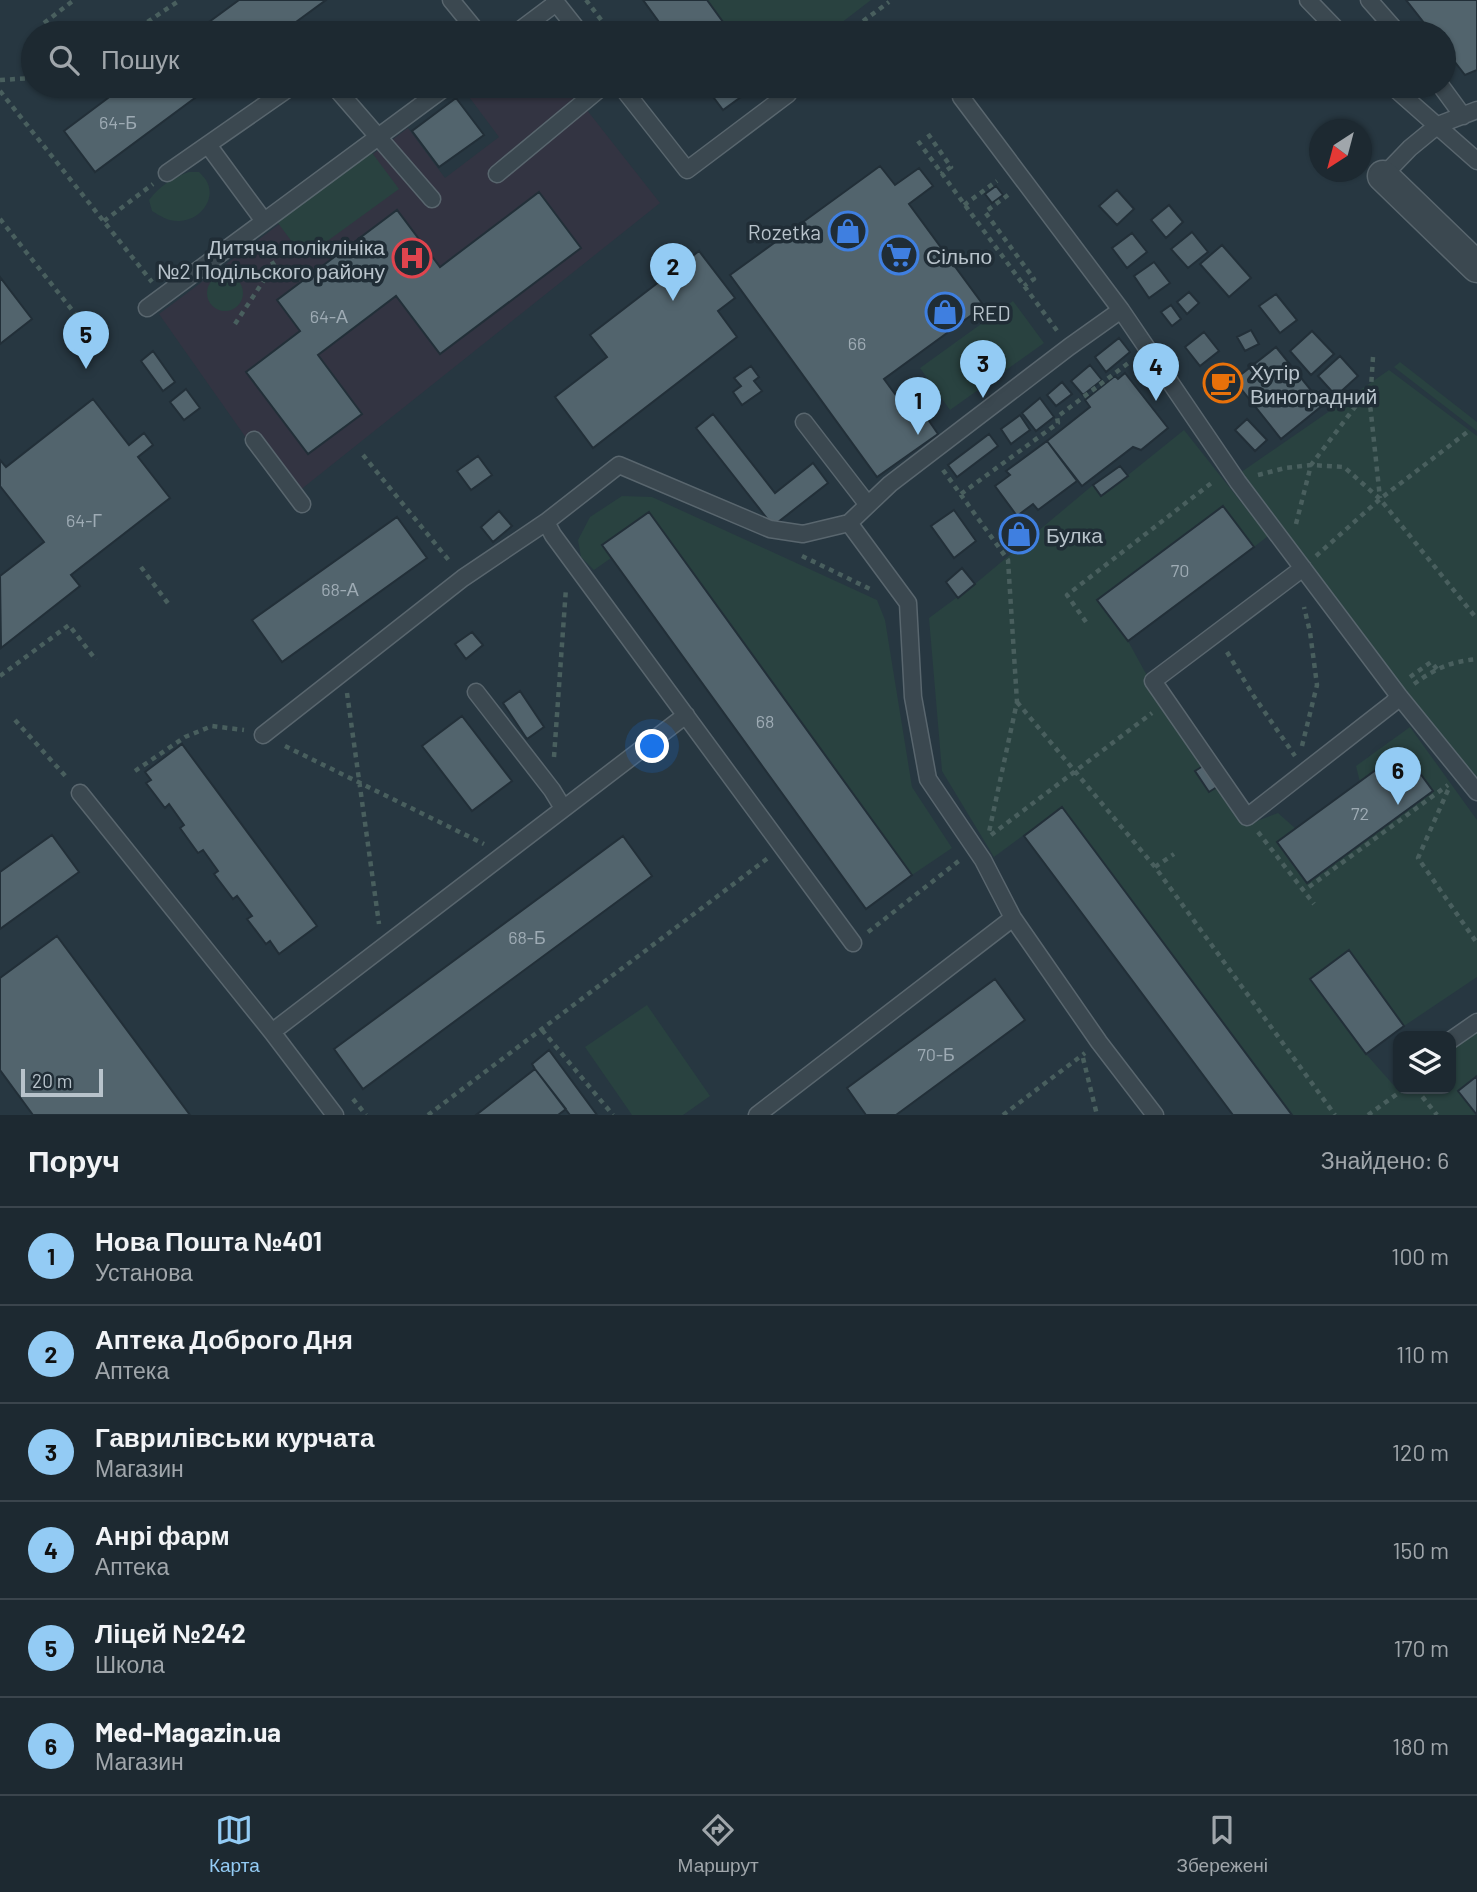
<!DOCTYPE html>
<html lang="uk">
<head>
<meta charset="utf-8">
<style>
  :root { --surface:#1d2931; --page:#253139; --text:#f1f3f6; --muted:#a0a6ab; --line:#3b454d; --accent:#93cbf4 }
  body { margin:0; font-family:Barlow,sans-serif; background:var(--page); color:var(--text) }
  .controls { position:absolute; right:21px; bottom:21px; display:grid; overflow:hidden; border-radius:14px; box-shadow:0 2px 5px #0004 }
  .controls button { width:63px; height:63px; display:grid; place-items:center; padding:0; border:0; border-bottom:2px solid var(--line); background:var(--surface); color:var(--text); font:35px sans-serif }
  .compass { position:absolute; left:1309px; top:119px; width:63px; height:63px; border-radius:50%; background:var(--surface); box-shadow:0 2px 5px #0004; rotate:216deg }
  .scale { position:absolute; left:21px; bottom:18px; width:82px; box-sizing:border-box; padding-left:7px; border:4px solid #b8c3cb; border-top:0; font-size:19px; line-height:24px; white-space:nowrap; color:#b8c3cb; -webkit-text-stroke:5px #202d36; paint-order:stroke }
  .you { position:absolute; left:653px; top:747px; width:24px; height:24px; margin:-18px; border:5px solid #fff; border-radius:50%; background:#1a73e8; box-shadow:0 0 0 10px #1a73e833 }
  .badge { display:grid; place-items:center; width:46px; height:46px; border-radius:50%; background:var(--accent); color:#111; font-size:23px; font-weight:700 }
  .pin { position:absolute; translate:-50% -58px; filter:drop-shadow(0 2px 4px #0008) }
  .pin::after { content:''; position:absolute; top:37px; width:24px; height:21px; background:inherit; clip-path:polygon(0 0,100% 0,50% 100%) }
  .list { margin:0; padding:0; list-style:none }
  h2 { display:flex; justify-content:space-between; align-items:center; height:91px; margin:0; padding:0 28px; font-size:30px }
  h2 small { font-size:23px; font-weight:400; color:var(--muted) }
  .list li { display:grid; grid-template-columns:46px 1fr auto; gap:21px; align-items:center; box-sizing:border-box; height:98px; padding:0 28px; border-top:2px solid var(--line) }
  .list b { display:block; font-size:26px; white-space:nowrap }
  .list p { margin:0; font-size:23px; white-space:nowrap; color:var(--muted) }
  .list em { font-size:23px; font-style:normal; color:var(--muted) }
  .icon { flex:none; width:38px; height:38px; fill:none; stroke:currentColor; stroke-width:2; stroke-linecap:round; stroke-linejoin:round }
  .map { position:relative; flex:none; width:1477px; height:1115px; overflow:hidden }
  .search { position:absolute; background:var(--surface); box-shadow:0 2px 5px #0004; left:21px; right:21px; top:21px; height:77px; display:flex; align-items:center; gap:18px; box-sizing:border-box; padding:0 24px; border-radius:38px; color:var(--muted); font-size:26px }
  .sheet { height:679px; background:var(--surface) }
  nav { display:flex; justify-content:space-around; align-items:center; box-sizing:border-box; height:98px; border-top:2px solid var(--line); background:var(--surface); font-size:19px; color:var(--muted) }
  nav a { display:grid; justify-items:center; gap:4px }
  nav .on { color:var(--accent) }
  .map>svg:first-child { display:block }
  .medical { fill:#333442 }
  .green { fill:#294240 }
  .building { fill:#52646d; stroke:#222f38; stroke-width:2 }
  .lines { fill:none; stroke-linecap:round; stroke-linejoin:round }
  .lane-casing { stroke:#59666e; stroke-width:19 }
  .street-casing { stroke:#59666e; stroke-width:33 }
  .path { stroke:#495f5e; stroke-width:4.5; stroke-dasharray:5 5; stroke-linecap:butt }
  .lane { stroke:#3b4850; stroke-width:16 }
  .street { stroke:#3b4850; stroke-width:30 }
  .labels { text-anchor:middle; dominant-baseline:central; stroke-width:7; stroke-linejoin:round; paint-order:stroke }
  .number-label { font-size:18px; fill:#9eabb4 }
  .poi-label { font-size:21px; fill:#b8c3cb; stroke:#202d36; text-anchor:start }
</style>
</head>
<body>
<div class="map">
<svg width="1477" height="1115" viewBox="0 0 1477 1115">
  <rect width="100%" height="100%" fill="#273741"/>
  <path class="medical" d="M461,86H568L660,203L289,499L159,314L408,128L445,178L499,137Z"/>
  <path class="green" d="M707,0H871L828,33H731Z
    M370,150L399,189L304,258L275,219Z
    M189,172H199C201,174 204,177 206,180C218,200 198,222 178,221C168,221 160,216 152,211L149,200C160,186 172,178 189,172Z
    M207 293a18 18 0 1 1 36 0a18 18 0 1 1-36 0Z
    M1013,301L1044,343L950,410L920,368Z
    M1400,362L1477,422V431L1394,367Z
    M1389,370L1477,436V785L1237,475Z
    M1184,430L1268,536L1254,547L1223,506L1098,601L1128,641L1145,672L1257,821L1278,813L1296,829L1278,842L1307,883L1433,791L1403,750L1360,782L1356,766L1410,727L1477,820V977L1404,1026L1349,951L1310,979L1366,1054L1397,1089H1451V1049L1477,1030V1076L1458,1091L1477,1115H1292L1062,807L994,857L942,771L929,618L975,584L1093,485L1102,496Z
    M622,496L652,497L877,600L885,620L912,787L952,848L912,875L649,512L603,545L611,558L594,570L581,557L578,540L590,517Z
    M647,1005L710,1096L683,1115H632L585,1047Z"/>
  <path class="building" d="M239,0H326L281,33H194Z
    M643,0H707L731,33H667Z
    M1406,0H1477V70L1465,75L1444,48V33H1432Z
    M124,86H211L95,172L64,131Z
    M705,86H756L723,110Z
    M456,98L484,135L439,167L412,131Z
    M880,166L895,185L919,168L933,186L909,204L984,306L884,379L917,424L927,418L938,434L877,477L730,275Z
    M996,186L1003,195L992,203L985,194Z
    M1117,190L1134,209L1117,225L1099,206Z
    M539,192L581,248L440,354L396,296L318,355L362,414L308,454L246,372L300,331L277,300L397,210L440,267Z
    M1169,205L1183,222L1166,238L1151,220Z
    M1192,232L1208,252L1188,268L1171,249Z
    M1132,233L1147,252L1127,268L1112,248Z
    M1222,245L1251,278L1229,297L1200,264Z
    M699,251L735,298L718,311L737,337L593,448L555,397L607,357L590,335Z
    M1154,262L1170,283L1149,298L1134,276Z
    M0,277L32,319L0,344Z
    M1189,292L1199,303L1187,314L1177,302Z
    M1276,294L1297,320L1280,333L1259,306Z
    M1171,305L1181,319L1172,326L1161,312Z
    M1251,330L1259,344L1245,351L1237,337Z
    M1312,331L1334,354L1311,375L1290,351Z
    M1204,332L1219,351L1200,366L1185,347Z
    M1119,338L1130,352L1106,372L1095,357Z
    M1276,347L1323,405L1281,439L1234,380Z
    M153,351L175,382L163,391L141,361Z
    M1340,356L1358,376L1336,396L1318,376Z
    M1090,365L1102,380L1083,395L1071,381Z
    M751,366L759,377L754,381L762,391L742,405L733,392L741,386L734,378Z
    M1125,373L1168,428L1141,450L1133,447L1082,486L1047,441L1090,407L1085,400L1115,376L1118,379Z
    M1062,382L1072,394L1056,406L1047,395Z
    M1210,382L1216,388L1210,394L1203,388Z
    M186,389L200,408L184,420L170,402Z
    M1040,398L1054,417L1036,431L1022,413Z
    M93,399L129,445L144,433L153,445L138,457L170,498L71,575L80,586L1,648L0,576L44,542L0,486V460L6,467Z
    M713,414L775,493L813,463L828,483L773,526L696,428Z
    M1020,415L1030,430L1011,444L1001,429Z
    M1247,419L1267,440L1255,451L1235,430Z
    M989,434L998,446L957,477L948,465Z
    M1047,441L1077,481L1038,510L1033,504L1017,516L995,486L1010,475L1006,471Z
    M478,456L492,475L471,490L457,471Z
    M1120,466L1128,476L1101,496L1093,485Z
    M1223,506L1254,547L1128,641L1097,600Z
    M954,510L976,541L954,558L931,526Z
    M499,511L512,526L493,542L481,527Z
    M649,512L912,875L866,909L602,545Z
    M397,517L427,558L282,662L252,620Z
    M962,568L975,584L958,598L946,582Z
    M472,632L483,645L466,659L455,644Z
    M520,691L544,727L527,739L503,703Z
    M462,716L512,781L472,811L422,746Z
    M182,744L317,926L279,954L270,941L266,944L247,919L252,916L237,896L233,899L214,874L218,871L203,850L198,853L180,828L184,825L169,804L165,808L146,783L151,780L145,772Z
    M1403,750L1433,791L1307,883L1277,842Z
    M1206,764L1220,785L1209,792L1195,771Z
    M1062,807L1292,1115H1233L1024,836Z
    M52,835L79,872L0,929V872Z
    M623,836L652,876L363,1089L334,1049Z
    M57,936L190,1115H33L0,1070V978Z
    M1349,950L1404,1026L1366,1054L1310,979Z
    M995,979L1025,1020L896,1115H866L847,1088Z
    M549,1050L597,1115H570L535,1069L532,1064Z
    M535,1069L566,1109L558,1115H476Z
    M1477,1076V1115L1458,1091Z"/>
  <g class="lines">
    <defs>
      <path id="lane" d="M451,0L478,33
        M554,0L580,33
        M1308,0L1340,33
        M1369,0L1398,33
        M516,33L556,3
        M334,86L432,199
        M621,86L687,170L788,94
        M1392,86L1477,161
        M1441,86L1463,116
        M961,97L1121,310L1238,482L1399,696L1477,792
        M208,145L264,221
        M167,173L292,86
        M497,174L603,86
        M1383,176L1410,148L1438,125L1477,110
        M147,308L447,86
        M804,422L868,505
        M254,440L302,504
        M546,522L553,535L853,943
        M849,523L908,603L913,697L928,779L983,860L1013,918L1099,1042L1155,1115
        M1303,568L1153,681L1247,817L1393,703L1399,696
        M476,692L552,790L563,808
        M263,735L463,578L546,522L619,465L770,529L803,534L849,523L890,484L1069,347L1121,310
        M80,793L272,1032L335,1115
        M272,1032L686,715
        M1451,1040L1477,1022
        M757,1115L1013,918"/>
      <path id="street" d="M1383,176L1477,267"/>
    </defs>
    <use href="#lane" class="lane-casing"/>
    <use href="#street" class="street-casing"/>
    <path class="path" d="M586,0L611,33
      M44,23L74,0
      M131,33L180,0
      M847,33L889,2
      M0,80L33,78
      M0,91L152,282
      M928,134L951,167L941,174
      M918,141L1058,332
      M1008,195L985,212L1034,279L1024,286
      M964,205L997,181
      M0,219L99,344
      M104,221L153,184
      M235,324L274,265L264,249
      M1373,357L1370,404L1380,498
      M363,455L451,563
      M943,470L1008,560L1017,702L989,832
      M1258,475L1285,468L1311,465L1344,467L1380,499L1477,619
      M961,494L1058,423L1057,417L1131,361
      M1296,524L1311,465L1371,386
      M802,556L870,589
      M1316,556L1380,499L1470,430
      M141,567L170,606
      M1086,622L1067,595L1214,481
      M1227,652L1253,695L1295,756
      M0,676L69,625L96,660
      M1410,677L1431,662L1437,669
      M1414,684C1436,668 1450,662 1477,659
      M347,693L379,924
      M1017,702L1155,867L1335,1115
      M15,720L68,779
      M285,746L484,844
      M1302,746L1317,685L1310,632L1304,607
      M554,757L566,588
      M135,771L185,737L212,726L244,730
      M1448,790L1418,858L1477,943
      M1258,832L1314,904
      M991,835L1152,713
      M1155,867L1174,854
      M1309,887L1448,785
      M868,932L960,860
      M542,1030L613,1115
      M1083,1058L1097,1115
      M1416,1089L1437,1115
      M353,1099L366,1115
      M428,1115L768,858
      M1003,1115L1085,1053
      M1368,1115L1404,1089"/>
    <use href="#lane" class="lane"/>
    <use href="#street" class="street"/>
  </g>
  <defs>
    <symbol id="shop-ring" viewBox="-11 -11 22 22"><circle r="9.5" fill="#202d36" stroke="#3f7fe0" stroke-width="1.5"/><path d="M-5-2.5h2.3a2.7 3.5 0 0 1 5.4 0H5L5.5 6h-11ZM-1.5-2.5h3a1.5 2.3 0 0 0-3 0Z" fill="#3f7fe0"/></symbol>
    <symbol id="supermarket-ring" viewBox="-11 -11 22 22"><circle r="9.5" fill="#202d36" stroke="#3f7fe0" stroke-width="1.5"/><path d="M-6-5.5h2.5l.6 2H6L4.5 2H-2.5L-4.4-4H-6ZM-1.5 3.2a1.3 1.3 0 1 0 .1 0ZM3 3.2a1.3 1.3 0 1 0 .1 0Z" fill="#3f7fe0"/></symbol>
    <symbol id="hospital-ring" viewBox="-11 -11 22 22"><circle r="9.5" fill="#202d36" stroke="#e0444e" stroke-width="1.5"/><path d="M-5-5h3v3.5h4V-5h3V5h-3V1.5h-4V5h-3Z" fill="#e0444e"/></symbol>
    <symbol id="cafe-ring" viewBox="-11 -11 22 22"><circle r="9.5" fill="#202d36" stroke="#e8710a" stroke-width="1.5"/><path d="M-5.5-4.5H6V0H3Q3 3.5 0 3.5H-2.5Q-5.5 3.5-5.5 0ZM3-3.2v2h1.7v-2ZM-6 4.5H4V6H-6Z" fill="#e8710a"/></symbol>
  </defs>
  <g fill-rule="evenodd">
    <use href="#shop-ring" x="826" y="209" width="44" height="44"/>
    <use href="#supermarket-ring" x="877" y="233" width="44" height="44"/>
    <use href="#hospital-ring" x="390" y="236" width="44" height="44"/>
    <use href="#shop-ring" x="923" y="290" width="44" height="44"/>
    <use href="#cafe-ring" x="1201" y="361" width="44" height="44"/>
    <use href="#shop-ring" x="997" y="512" width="44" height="44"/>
  </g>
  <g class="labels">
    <g class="number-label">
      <text x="118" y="122">64-Б</text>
      <text x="329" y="316">64-А</text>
      <text x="857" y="343">66</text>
      <text x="84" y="520">64-Г</text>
      <text x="1180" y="570">70</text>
      <text x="340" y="589">68-А</text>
      <text x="765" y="721">68</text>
      <text x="1360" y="813">72</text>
      <text x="527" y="937">68-Б</text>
      <text x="936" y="1054">70-Б</text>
    </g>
    <g class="poi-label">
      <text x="821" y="231" text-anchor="end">Rozetka</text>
      <text x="385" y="246" text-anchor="end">Дитяча поліклініка<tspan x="385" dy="24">№2 Подільского району</tspan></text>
      <text x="926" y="255">Сільпо</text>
      <text x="972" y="312">RED</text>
      <text x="1250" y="371">Хутір<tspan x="1250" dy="24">Виноградний</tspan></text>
      <text x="1046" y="534">Булка</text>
    </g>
  </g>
</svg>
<div class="controls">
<button><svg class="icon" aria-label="layers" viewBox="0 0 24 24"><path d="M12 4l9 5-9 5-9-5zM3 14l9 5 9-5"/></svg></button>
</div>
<svg class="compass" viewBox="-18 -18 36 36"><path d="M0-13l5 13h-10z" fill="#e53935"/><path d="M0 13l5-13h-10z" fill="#a0a6ab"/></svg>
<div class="scale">20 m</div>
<div class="you"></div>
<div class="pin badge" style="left:918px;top:435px">1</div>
<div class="pin badge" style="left:673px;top:301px">2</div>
<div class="pin badge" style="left:983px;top:398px">3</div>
<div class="pin badge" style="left:1156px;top:401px">4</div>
<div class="pin badge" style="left:86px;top:369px">5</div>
<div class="pin badge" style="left:1398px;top:805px">6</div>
<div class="search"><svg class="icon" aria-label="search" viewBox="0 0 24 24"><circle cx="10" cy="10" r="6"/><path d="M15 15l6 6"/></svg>Пошук</div>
</div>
<section class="sheet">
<h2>Поруч<small>Знайдено: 6</small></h2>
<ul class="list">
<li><span class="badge">1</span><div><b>Нова Пошта №401</b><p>Установа</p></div><em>100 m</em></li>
<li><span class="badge">2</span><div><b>Аптека Доброго Дня</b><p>Аптека</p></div><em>110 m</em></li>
<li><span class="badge">3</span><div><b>Гаврилівськи курчата</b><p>Магазин</p></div><em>120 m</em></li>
<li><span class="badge">4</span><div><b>Анрі фарм</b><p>Аптека</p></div><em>150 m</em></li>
<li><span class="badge">5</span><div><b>Ліцей №242</b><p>Школа</p></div><em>170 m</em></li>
<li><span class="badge">6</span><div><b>Med-Magazin.ua</b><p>Магазин</p></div><em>180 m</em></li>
</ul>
</section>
<nav>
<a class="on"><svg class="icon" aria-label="map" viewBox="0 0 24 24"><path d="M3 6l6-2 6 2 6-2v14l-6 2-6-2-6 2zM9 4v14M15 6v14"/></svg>Карта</a>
<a><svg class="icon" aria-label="directions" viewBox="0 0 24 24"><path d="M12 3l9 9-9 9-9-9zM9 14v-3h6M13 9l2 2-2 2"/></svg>Маршрут</a>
<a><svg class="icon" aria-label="saved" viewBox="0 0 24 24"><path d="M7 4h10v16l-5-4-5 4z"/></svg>Збережені</a>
</nav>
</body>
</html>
